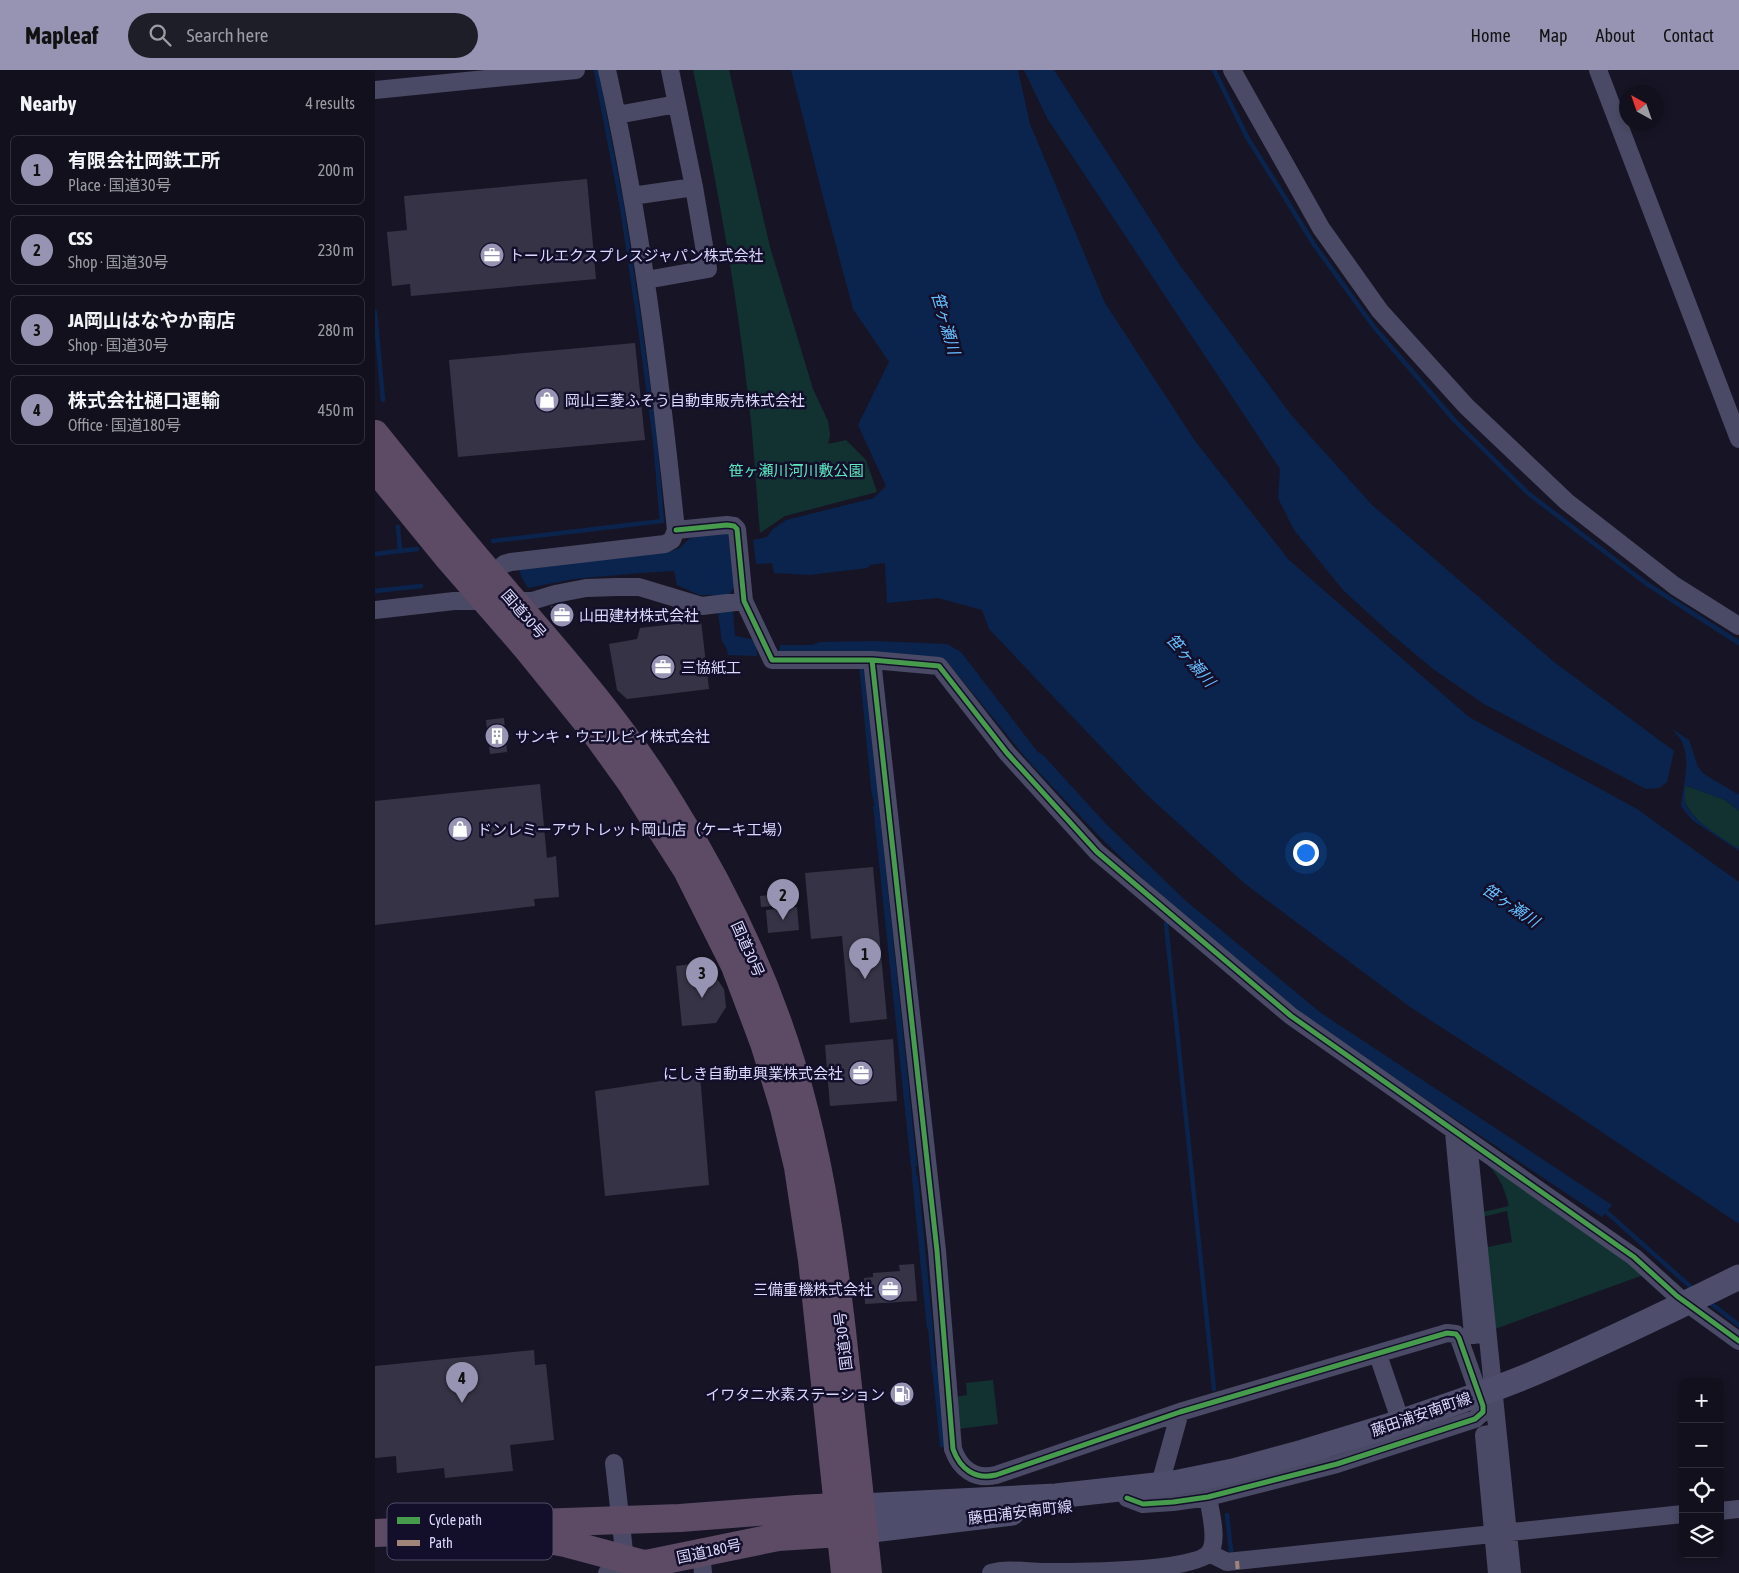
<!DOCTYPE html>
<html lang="en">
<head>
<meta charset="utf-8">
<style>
  :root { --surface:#11101c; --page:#1e1e29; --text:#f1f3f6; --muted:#9c9da3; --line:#30303b; --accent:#9794b3 }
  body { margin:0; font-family:"Asap Condensed","Noto Sans JP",sans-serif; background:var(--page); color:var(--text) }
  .controls { position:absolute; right:15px; bottom:15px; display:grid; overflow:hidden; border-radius:8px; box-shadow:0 2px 8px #0003 }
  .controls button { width:45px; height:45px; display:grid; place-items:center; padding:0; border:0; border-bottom:1px solid var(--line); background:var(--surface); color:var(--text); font:25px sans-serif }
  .compass { position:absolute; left:1244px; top:15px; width:45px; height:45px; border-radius:50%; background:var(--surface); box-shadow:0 2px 8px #0003; rotate:320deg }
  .you { position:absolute; left:930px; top:782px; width:18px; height:18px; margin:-12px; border:4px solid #fff; border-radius:50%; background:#1a73e8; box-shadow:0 0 0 8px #1a73e833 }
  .badge { display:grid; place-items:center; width:32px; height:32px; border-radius:50%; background:var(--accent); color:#111; font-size:16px; font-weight:700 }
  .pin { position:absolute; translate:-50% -41px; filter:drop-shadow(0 1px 2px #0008) }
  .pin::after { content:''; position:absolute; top:26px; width:18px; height:15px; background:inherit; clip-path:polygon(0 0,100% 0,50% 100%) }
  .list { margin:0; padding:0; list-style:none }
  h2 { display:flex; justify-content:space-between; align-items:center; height:65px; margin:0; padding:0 20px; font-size:21px }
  h2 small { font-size:16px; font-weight:400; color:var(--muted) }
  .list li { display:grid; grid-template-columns:32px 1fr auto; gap:15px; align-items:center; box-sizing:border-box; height:70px; margin:0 10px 10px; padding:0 10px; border:1px solid var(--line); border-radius:8px }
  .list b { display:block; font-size:19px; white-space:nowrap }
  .list p { margin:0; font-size:16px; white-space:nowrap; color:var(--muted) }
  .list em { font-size:16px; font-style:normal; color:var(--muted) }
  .icon { flex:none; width:28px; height:28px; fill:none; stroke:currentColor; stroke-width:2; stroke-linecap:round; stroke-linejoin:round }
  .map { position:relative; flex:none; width:1364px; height:1503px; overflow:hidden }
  header { display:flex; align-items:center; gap:30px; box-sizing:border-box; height:70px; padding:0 25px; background:var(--accent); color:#111 }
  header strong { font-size:24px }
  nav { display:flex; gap:28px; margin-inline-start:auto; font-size:18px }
  .search { width:350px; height:45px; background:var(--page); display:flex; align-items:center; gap:12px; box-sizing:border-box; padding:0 18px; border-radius:28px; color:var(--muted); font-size:19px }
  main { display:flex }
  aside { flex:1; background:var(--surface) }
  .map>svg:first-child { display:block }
  .green { fill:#123231; fill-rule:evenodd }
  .water { fill:#0a244d }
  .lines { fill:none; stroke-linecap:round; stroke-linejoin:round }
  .stream { stroke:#0a244d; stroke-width:4.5 }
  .building { fill:#363346 }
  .street { stroke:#4a4a66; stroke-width:18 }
  .secondary { stroke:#4e4e6c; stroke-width:25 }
  .highway { stroke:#5d4b66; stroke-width:28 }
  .secondary-bridge { stroke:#4e4e6c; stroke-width:25 }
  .quiet { stroke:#a18479; stroke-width:4; stroke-dasharray:8 4; stroke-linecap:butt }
  .cycleway-casing { stroke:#130f2b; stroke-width:8 }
  .cycleway { stroke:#469c4c; stroke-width:5 }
  .labels { text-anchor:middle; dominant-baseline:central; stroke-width:5; stroke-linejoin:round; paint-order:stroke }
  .poi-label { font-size:15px; fill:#dcd9ff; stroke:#130f2b; text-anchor:start }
  .park-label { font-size:15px; fill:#5ce9c0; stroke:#130f2b }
  .street-label { font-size:15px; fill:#dcd9ff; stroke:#130f2b }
  .water-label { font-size:16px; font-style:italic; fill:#67bfff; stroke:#130f2b }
  .key { fill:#130f2b; stroke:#4f4c6b; stroke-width:1 }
  .key-label { font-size:14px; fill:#dcd9ff }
</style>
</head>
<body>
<header>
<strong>Mapleaf</strong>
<div class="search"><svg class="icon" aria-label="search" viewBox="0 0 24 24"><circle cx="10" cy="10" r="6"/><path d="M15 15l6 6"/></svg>Search here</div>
<nav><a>Home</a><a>Map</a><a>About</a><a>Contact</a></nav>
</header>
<main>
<aside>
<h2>Nearby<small>4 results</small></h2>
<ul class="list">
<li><span class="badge">1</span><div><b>有限会社岡鉄工所</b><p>Place · 国道30号</p></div><em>200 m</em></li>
<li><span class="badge">2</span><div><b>CSS</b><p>Shop · 国道30号</p></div><em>230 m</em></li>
<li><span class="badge">3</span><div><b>JA岡山はなやか南店</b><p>Shop · 国道30号</p></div><em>280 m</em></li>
<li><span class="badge">4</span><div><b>株式会社樋口運輸</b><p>Office · 国道180号</p></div><em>450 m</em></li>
</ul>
</aside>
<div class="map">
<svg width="1364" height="1503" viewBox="0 0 1364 1503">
  <rect width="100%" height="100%" fill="#171525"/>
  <path class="green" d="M318,0H354L395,177L438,319L453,351L455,365L453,374L471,370L491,390L502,422L410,446L385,463C381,418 379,372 373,326C361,217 341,107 318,0Z
    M1312,716L1350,730L1364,741V779C1345,767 1322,755 1311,734C1309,730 1310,723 1310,718Z
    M1113,1095L1271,1204L1117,1260L1104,1143L1134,1136C1130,1120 1125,1107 1113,1095ZM1132,1141L1137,1172L1113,1177L1107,1147Z
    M618,1310L623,1354L583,1359L580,1327L592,1325L591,1313Z"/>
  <path class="water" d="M416,0H643L655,54L730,233L820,371L914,490L1094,647L1262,739L1364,812V1154L1191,1038L1035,937L869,813L771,724L614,559L607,540L563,528L512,533L510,493L495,495L492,498L434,505L399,503L397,493L381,494L378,470L392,467L397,460L411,450L499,428L511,416L483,355L514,292L478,239L448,127Z
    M649,0H679L804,194L917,346L997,435L1179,592L1299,681L1292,712L1284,718L1271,719L1109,634L1058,599L1015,563L969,521L919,460L903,428L905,399L672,48Z
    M329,463L354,464L365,509L355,523V527L340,530V525H324L302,515L299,501L265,503L199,509L153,518L147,508L143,497L246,488L300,480L306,477L314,469Z
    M358,541L360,566L381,570L382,586L353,585L352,579L347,571L343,543Z
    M500,571L572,574L586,582L662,681L669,686L731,754L811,831L946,943L1237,1135L1227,1147L938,954L786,826L725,767L655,693L569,588L404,585L405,575H437L445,572Z
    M484,596H489L504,727H497Z
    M1297,659L1314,670L1323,697L1329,704L1364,725V741L1350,730L1312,716L1310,718C1310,722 1310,727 1310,731C1314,749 1349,769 1364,779V781L1317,750L1306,736C1308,715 1316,692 1307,672C1305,667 1300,663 1297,659Z
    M504,735L542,1096H536L498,736Z
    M543,1106L558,1259H552L537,1107Z
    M563,1295L571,1377H565L557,1296Z"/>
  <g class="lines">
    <path class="stream" d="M839,0L872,67L940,176L999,257L1080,351L1154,424L1272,514L1364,573
      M0,242L8,330
      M23,457L25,481
      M118,471L287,451L280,370L266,264L247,137L221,0
      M0,484L42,479
      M0,521L46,516
      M500,723L502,740
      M791,854L839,1319
      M538,1091L540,1111
      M1227,1138L1318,1219
      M1334,1232L1364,1255
      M555,1255L559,1300
      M852,1445L857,1489"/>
  </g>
  <path class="building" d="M212,109L221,209L36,226L35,214L17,216L12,162L32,160L29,126Z
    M260,273L270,370L83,387L74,290Z
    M193,534L195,553H187L175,536Z
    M326,551L334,619L252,629L242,620L234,574L262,569L265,558Z
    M129,648L132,682L115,684L111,650Z
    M165,714L172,788L181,786L184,827L159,829L160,836L0,855V731Z
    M498,797L512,949L475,953L467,866L436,869L430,803Z
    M408,824L409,835L386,837L385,826Z
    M422,837L424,860L393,863L391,840Z
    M330,892L349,919L351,937L341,953L307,956L301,896Z
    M518,969L522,1031L455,1036L450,975Z
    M325,1005L334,1115L230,1126L220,1021Z
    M539,1194L542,1231L490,1234L489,1208L498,1207V1203L525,1201L524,1195Z
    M159,1280L160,1295L171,1294L179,1370L135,1375L138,1401L70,1408L69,1398L22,1403L21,1386L0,1388V1296Z"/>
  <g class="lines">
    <path class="street" d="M857,0L946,158L1005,241L1091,336L1192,432L1300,516L1364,556
      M1223,0L1364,369
      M0,20L201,0
      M242,45L302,34
      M257,126L319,117
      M271,210L333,199L319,117L295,0
      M301,460L352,455L359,456L362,459L369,531L397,590H497L562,1181L578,1379C585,1399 600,1410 621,1405L805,1342L1072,1263L1081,1264L1084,1268L1108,1336V1342L1100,1349L962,1394L833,1427L798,1432L768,1434L752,1428
      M108,512L129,494L136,492L290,474L297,470L301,460C285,306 266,151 232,0
      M0,540L79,531H157L180,524L211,518L242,517H264L327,536L369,531
      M497,590L564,596L632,683L722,782L916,946L1259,1187L1302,1226L1364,1271
      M1079,1062L1098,1265L1112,1263
      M1093,1072L1137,1503
      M1003,1285L1029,1361
      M785,1414L805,1342
      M1345,1441L1364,1439
      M326,1483L328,1503
      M834,1483L852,1492L861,1491L1308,1444
      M232,1503L250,1490L239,1393
      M616,1503C633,1498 652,1502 669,1502C697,1502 819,1502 834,1483C844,1471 835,1441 833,1427
      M1122,1503L1109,1365L1122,1363"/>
    <path class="secondary" d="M486,1436L681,1426L799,1413L858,1401L928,1382L1010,1357
      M489,1461L637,1443"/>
    <path class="highway" d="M0,364C38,411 75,458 114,503C178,577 245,651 296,735C355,829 402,931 429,1039C448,1112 458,1186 467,1261C476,1341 484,1422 493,1503
      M0,398L71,485L150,576L219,661L255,711L312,800L360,896L389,973L409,1038L423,1097L437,1190L470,1503
      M0,1463L94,1459L133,1454L305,1448L422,1439L482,1436
      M147,1465L190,1473L265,1493L271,1494L403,1467L482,1462"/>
    <path class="secondary-bridge" d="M1010,1357C1059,1340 1109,1324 1157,1304C1227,1274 1295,1241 1364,1207"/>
    <path class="quiet" d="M862,1491L863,1503"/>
    <defs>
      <path id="cycleway" d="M301,460L352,455L359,456L362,459L369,531L397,590H497L562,1181L578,1379C585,1399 600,1410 621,1405L805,1342L1072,1263L1081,1264L1084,1268L1108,1336V1342L1100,1349L962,1394L833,1427L798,1432L768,1434L752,1428
        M497,590L564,596L632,683L722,782L916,946L1259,1187L1302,1226L1364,1271"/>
    </defs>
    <use href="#cycleway" class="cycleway-casing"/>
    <use href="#cycleway" class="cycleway"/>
  </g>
  <defs>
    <symbol id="office-disc" viewBox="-11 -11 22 22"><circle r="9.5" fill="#9794b3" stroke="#130f2b"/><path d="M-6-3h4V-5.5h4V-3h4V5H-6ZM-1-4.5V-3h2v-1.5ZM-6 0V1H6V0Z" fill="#fff"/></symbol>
    <symbol id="shop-disc" viewBox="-11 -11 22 22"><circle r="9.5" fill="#9794b3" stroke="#130f2b"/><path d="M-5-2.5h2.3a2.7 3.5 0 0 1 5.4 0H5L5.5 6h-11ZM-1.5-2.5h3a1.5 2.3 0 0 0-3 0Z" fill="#fff"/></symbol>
    <symbol id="building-disc" viewBox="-11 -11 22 22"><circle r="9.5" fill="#9794b3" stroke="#130f2b"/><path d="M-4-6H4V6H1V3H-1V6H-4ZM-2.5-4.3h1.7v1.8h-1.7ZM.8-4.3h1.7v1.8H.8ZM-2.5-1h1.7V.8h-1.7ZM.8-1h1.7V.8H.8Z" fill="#fff"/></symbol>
    <symbol id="fuel-disc" viewBox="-11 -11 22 22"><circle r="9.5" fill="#9794b3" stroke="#130f2b"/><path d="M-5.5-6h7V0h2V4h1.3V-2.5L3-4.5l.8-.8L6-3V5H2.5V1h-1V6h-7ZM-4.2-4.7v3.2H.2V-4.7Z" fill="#fff"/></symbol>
  </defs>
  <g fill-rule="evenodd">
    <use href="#office-disc" x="103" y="171" width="28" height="28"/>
    <use href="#shop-disc" x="158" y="316" width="28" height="28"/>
    <use href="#office-disc" x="173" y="531" width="28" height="28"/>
    <use href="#office-disc" x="274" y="583" width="28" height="28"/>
    <use href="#building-disc" x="108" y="652" width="28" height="28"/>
    <use href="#shop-disc" x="71" y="745" width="28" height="28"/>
    <use href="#office-disc" x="472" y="989" width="28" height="28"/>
    <use href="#office-disc" x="501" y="1205" width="28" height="28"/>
    <use href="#fuel-disc" x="513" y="1310" width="28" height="28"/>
  </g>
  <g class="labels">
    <g class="poi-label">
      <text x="134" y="185">トールエクスプレスジャパン株式会社</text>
      <text x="190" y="330">岡山三菱ふそう自動車販売株式会社</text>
      <text x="204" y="545">山田建材株式会社</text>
      <text x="306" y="597">三協紙工</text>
      <text x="140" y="666">サンキ・ウエルビイ株式会社</text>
      <text x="102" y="759">ドンレミーアウトレット岡山店（ケーキ工場）</text>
      <text x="468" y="1003" text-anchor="end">にしき自動車興業株式会社</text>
      <text x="498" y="1219" text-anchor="end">三備重機株式会社</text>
      <text x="510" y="1324" text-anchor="end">イワタニ水素ステーション</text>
    </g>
    <g class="park-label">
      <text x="421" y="400">笹ヶ瀬川河川敷公園</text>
    </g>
    <g class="street-label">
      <text transform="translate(149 544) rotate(49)">国道30号</text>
      <text transform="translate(373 879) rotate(66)">国道30号</text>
      <text transform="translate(468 1271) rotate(-97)">国道30号</text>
      <text transform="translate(1046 1344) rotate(-19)">藤田浦安南町線</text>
      <text transform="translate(645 1442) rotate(-7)">藤田浦安南町線</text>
      <text transform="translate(334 1481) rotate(-12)">国道180号</text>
    </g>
    <g class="water-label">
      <text transform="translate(571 253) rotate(74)">笹ヶ瀬川</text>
      <text transform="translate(816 590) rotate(49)">笹ヶ瀬川</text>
      <text transform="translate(1136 835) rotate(34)">笹ヶ瀬川</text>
    </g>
  </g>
  <rect x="12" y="1433" width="166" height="57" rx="8" class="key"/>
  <rect x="22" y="1447" width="23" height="7" fill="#469c4c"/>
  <rect x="22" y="1470" width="23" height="6" fill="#a18479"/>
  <g class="key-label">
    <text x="54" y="1455">Cycle path</text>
    <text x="54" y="1478">Path</text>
  </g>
</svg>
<div class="controls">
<button>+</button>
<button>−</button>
<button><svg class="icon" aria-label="locate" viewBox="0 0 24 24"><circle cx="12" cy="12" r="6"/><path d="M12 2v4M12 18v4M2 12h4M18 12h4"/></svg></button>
<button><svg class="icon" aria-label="layers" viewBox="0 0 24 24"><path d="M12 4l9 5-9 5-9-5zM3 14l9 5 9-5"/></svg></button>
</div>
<svg class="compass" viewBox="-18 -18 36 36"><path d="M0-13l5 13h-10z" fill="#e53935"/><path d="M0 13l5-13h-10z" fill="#9c9da3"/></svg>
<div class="you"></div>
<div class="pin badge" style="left:490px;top:909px">1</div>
<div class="pin badge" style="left:408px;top:850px">2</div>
<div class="pin badge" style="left:327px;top:928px">3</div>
<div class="pin badge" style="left:87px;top:1333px">4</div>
</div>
</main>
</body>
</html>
